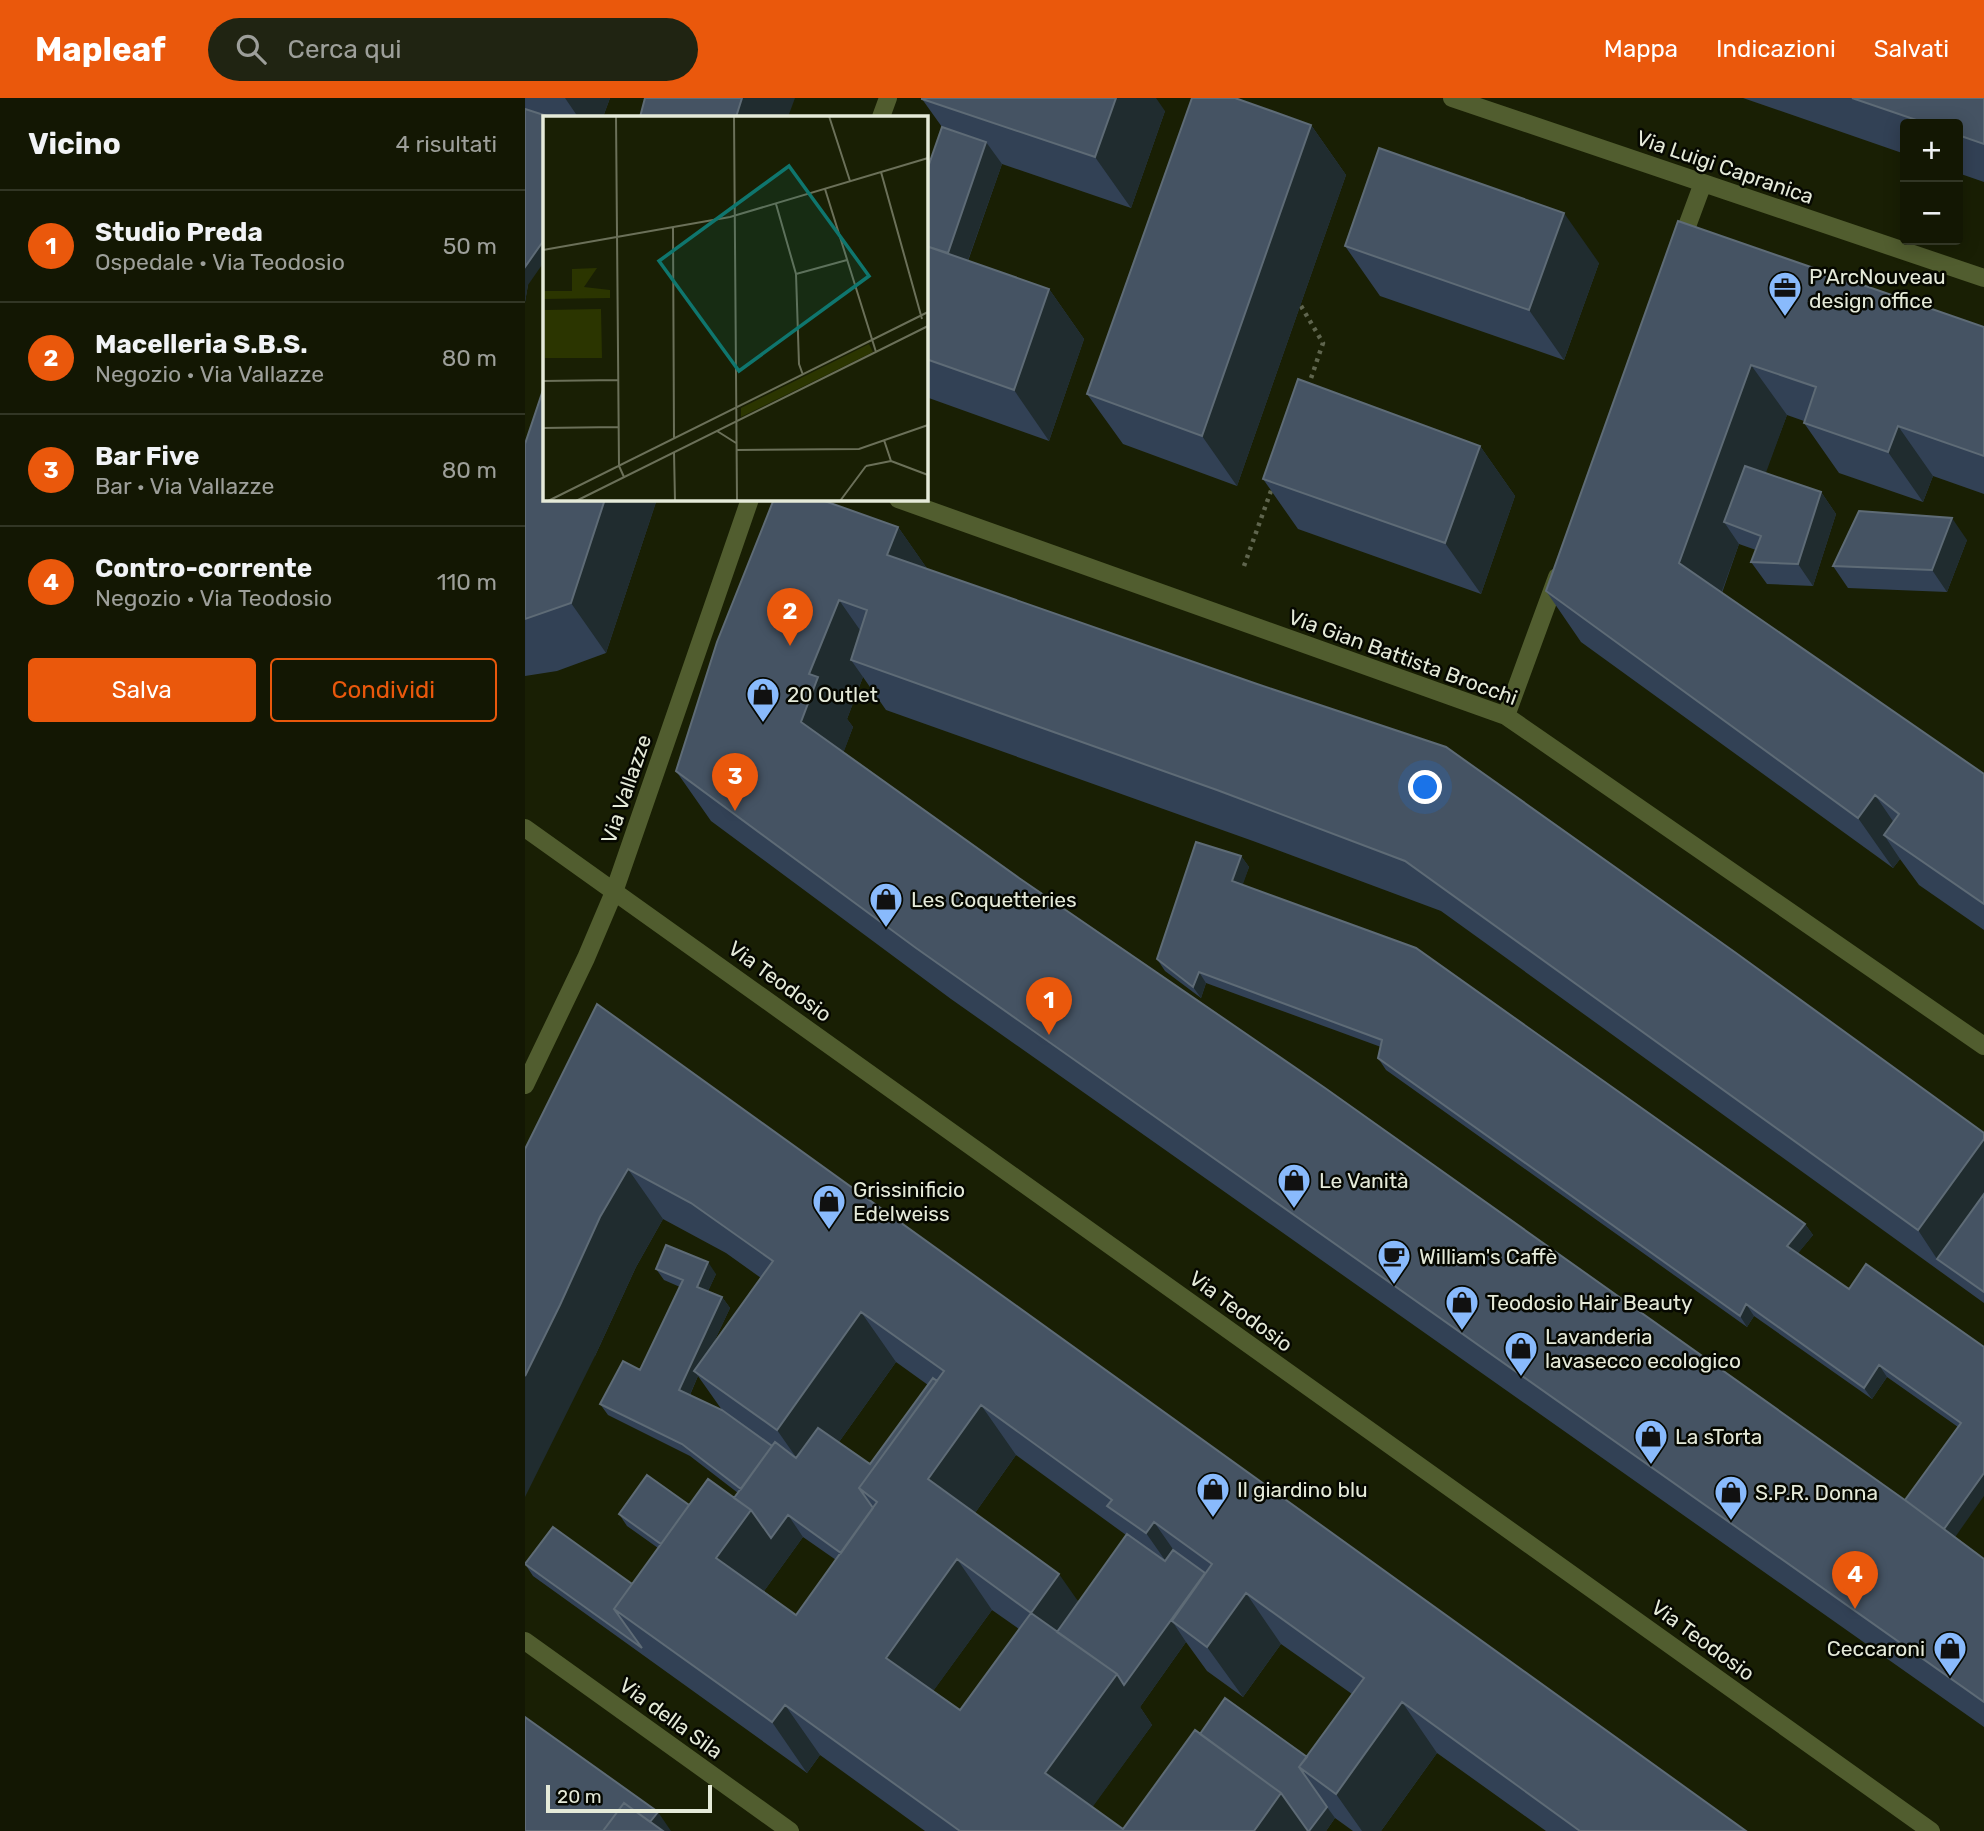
<!DOCTYPE html>
<html lang="it">
<head>
<meta charset="utf-8">
<style>
  :root { --surface:#131703; --page:#202412; --text:#f1f3f6; --muted:#9d9f9a; --line:#323625; --accent:#ea580c }
  body { margin:0; font-family:Rubik,sans-serif; background:var(--page); color:var(--text) }
  .controls { position:absolute; right:21px; top:21px; display:grid; overflow:hidden; border-radius:7px; box-shadow:0 4px 18px #0003 }
  .controls button { width:63px; height:63px; display:grid; place-items:center; padding:0; border:0; border-bottom:2px solid var(--line); background:var(--surface); color:var(--text); font:35px sans-serif }
  .scale { position:absolute; left:21px; bottom:18px; width:166px; box-sizing:border-box; padding-left:7px; border:4px solid #e5ead9; border-top:0; font-size:19px; line-height:24px; white-space:nowrap; color:#e5ead9; -webkit-text-stroke:5px #060801; paint-order:stroke }
  .you { position:absolute; left:901px; top:690px; width:24px; height:24px; margin:-18px; border:5px solid #fff; border-radius:50%; background:#1a73e8; box-shadow:0 0 0 10px #1a73e833 }
  .badge { display:grid; place-items:center; width:46px; height:46px; border-radius:50%; background:var(--accent); color:#fff; font-size:23px; font-weight:700 }
  .pin { position:absolute; translate:-50% -58px; filter:drop-shadow(0 2px 4px #0008) }
  .pin::after { content:''; position:absolute; top:37px; width:24px; height:21px; background:inherit; clip-path:polygon(0 0,100% 0,50% 100%) }
  .list { margin:0; padding:0; list-style:none }
  h2 { display:flex; justify-content:space-between; align-items:center; height:91px; margin:0; padding:0 28px; font-size:30px }
  h2 small { font-size:23px; font-weight:400; color:var(--muted) }
  .list li { display:grid; grid-template-columns:46px 1fr auto; gap:21px; align-items:center; box-sizing:border-box; height:112px; padding:0 28px; border-top:2px solid var(--line) }
  .list b { display:block; font-size:26px; white-space:nowrap }
  .list p { margin:0; font-size:23px; white-space:nowrap; color:var(--muted) }
  .list em { font-size:23px; font-style:normal; color:var(--muted) }
  .actions { display:flex; gap:14px; padding:21px 28px }
  .actions a { flex:1; padding:16px 0; border:2px solid var(--accent); border-radius:7px; text-align:center; font-size:24px; color:var(--accent) }
  .actions .main { background:var(--accent); color:#fff }
  .icon { flex:none; width:38px; height:38px; fill:none; stroke:currentColor; stroke-width:2; stroke-linecap:round; stroke-linejoin:round }
  .map { position:relative; flex:none; width:1459px; height:1733px; overflow:hidden }
  header { display:flex; align-items:center; gap:42px; box-sizing:border-box; height:98px; padding:0 35px; background:var(--accent); color:#fff }
  header strong { font-size:33px }
  nav { display:flex; gap:38px; margin-inline-start:auto; font-size:24px }
  .search { width:490px; height:63px; background:var(--page); display:flex; align-items:center; gap:18px; box-sizing:border-box; padding:0 24px; border-radius:38px; color:var(--muted); font-size:26px }
  main { display:flex }
  aside { flex:1; background:var(--surface) }
  .map>svg:first-child { display:block }
  .lines { fill:none; stroke-linecap:round; stroke-linejoin:round }
  .path { stroke:#5f654e; stroke-width:4.5; stroke-dasharray:3.5 5; stroke-linecap:butt }
  .minor { stroke:#515d2f; stroke-width:18 }
  .wall { fill:#324155; fill-rule:evenodd }
  .shaded-wall { fill:#202c2f }
  .building { fill:#455363; stroke:#5e6b76; stroke-width:2; fill-rule:evenodd }
  .labels { text-anchor:middle; dominant-baseline:central; stroke-width:5; stroke-linejoin:round; paint-order:stroke }
  .street-label { font-size:21px; fill:#e5ead9; stroke:#060801 }
  .poi-label { font-size:21px; fill:#e5ead9; stroke:#060801; text-anchor:start }
  .inset-road { fill:none; stroke:#6b7059; stroke-width:2 }
  .view { fill:#0f766e; fill-opacity:0.15; stroke:#0f766e; stroke-width:3.5 }
  .inset-edge { fill:none; stroke:#e5ead9; stroke-width:3.5 }
</style>
</head>
<body>
<header>
<strong>Mapleaf</strong>
<div class="search"><svg class="icon" aria-label="search" viewBox="0 0 24 24"><circle cx="10" cy="10" r="6"/><path d="M15 15l6 6"/></svg>Cerca qui</div>
<nav><a>Mappa</a><a>Indicazioni</a><a>Salvati</a></nav>
</header>
<main>
<aside>
<h2>Vicino<small>4 risultati</small></h2>
<ul class="list">
<li><span class="badge">1</span><div><b>Studio Preda</b><p>Ospedale · Via Teodosio</p></div><em>50 m</em></li>
<li><span class="badge">2</span><div><b>Macelleria S.B.S.</b><p>Negozio · Via Vallazze</p></div><em>80 m</em></li>
<li><span class="badge">3</span><div><b>Bar Five</b><p>Bar · Via Vallazze</p></div><em>80 m</em></li>
<li><span class="badge">4</span><div><b>Contro-corrente</b><p>Negozio · Via Teodosio</p></div><em>110 m</em></li>
</ul>
<div class="actions"><a class="main">Salva</a><a>Condividi</a></div>
</aside>
<div class="map">
<svg width="1459" height="1733" viewBox="0 0 1459 1733">
  <rect width="100%" height="100%" fill="#191f04"/>
  <g class="lines">
    <path class="path" d="M776,208L798,245L783,289
      M719,468L747,390"/>
    <path class="minor" d="M927,0L1459,180
      M356,19L363,0
      M1155,147L1178,85
      M373,401L981,618L1459,948
      M981,618L1032,479
      M0,730L1406,1733
      M0,987L61,860L89,794L225,401
      M0,1543L265,1733"/>
  </g>
  <path class="wall" d="M0,0H85L78,19H19L3,187L0,204Z
    M1218,0H1459V84L1433,75V26H1380V56Z
    M397,1L640,13L606,110L477,66L443,163L524,191L559,241L524,343L401,299V75L417,29Z
    M786,27L821,77L712,388L598,346L562,296Z
    M1153,123L1459,229V396L1408,378L1398,404L1314,375L1279,325V323L1262,317L1240,375L1296,394L1311,416L1288,488L1242,486L1226,464L1231,452L1214,446L1197,495L1459,676V832L1394,787L1375,761L1368,770L1056,544L1021,493Z
    M820,148L1074,165L1039,262L855,198Z
    M0,346L19,401H132L81,555L32,573L0,578Z
    M955,348L990,398L956,496L773,431L738,381Z
    M373,429L403,472L1459,1035V1205L916,813L728,743L361,612L338,579L322,621L328,629L318,655L494,780L1380,1402L1433,1329L1362,1279L1347,1301L1229,1218L1222,1229L861,972L853,960L856,949L681,885L676,900L640,873L632,861L716,758L724,769L717,787L1280,1126L1288,1137L1273,1155L1324,1191L1459,1249L1430,1439L1459,1461V1629L426,901L186,723L151,673Z
    M1442,442L1422,494L1323,490L1308,468Z
    M72,906L1221,1733H1021L912,1655L856,1733H828L810,1720L801,1733H400L295,1657L282,1675L8,1478L0,1466L107,1486L133,1450L102,1428L94,1416L209,1400L213,1395L165,1358L83,1317L75,1306L115,1272L155,1189L139,1182L131,1171L191,1176L183,1193L197,1199L205,1210L188,1246L236,1180L201,1155L138,1121L111,1169L70,1258ZM371,1264L403,1287L345,1366L314,1344ZM173,1278L197,1312L165,1297ZM491,1357L601,1437L554,1504L450,1415ZM278,1439L311,1462L271,1517L239,1493ZM467,1512L494,1531L435,1612L408,1593ZM661,1544L682,1573L718,1599L756,1546L827,1596L782,1659L675,1636L598,1731L567,1709L627,1627L615,1609Z"/>
  <path class="shaded-wall" d="M40,0H85L78,19H53Z
    M217,0H270L263,19H211Z
    M591,0H631L640,13L606,110L570,59Z
    M786,27L821,77L712,388L677,338Z
    M461,44L477,66L431,196L416,174Z
    M1039,115L1074,165L1039,262L1004,212Z
    M19,142V164L3,187L0,204V169Z
    M524,191L559,241L524,343L489,292Z
    M1226,267L1262,317L1220,432L1199,424L1214,446L1189,515L1154,465Z
    M1373,328L1408,378L1398,404L1363,354Z
    M955,348L990,398L956,496L920,445Z
    M1296,394L1311,416L1288,488L1273,466Z
    M80,401H132L81,555L46,505Z
    M1427,420L1442,442L1422,494L1407,472Z
    M373,429L408,479L362,457Z
    M314,502L349,552L326,562L338,579L322,621L328,629L311,675L276,624L284,576Z
    M1350,697L1385,748L1359,737L1375,761L1368,770L1333,720Z
    M716,758L724,769L715,795L707,783Z
    M674,874L681,885L676,900L668,889Z
    M1459,1041V1140L1412,1161L1393,1132Z
    M103,1071L138,1121L111,1169L70,1258L0,1399V1278L75,1119Z
    M1280,1126L1288,1137L1270,1159L1262,1148Z
    M183,1164L191,1176L180,1200L172,1189Z
    M197,1199L205,1210L174,1276L169,1273L173,1278L162,1303L154,1292Z
    M1221,1206L1229,1218L1222,1229L1215,1218Z
    M336,1214L371,1264L287,1382L252,1332Z
    M1354,1267L1362,1279L1347,1301L1339,1290Z
    M456,1307L491,1357L438,1432L358,1412Z
    M1459,1375V1398L1419,1455L1411,1443Z
    M226,1412L263,1417L278,1439L227,1510L172,1472Z
    M629,1424L664,1474L656,1485L621,1435Z
    M432,1461L467,1512L396,1610L361,1560Z
    M680,1475L647,1523L661,1544L615,1609L627,1627L556,1725L520,1675L592,1576Z
    M534,1476L569,1526L546,1558L506,1515Z
    M721,1495L756,1546L718,1599L682,1549Z
    M877,1604L912,1655L856,1733H837L811,1696Z
    M260,1607L295,1657L282,1675L247,1624Z
    M756,1695L783,1733H729Z
    M802,1709L810,1720L801,1733H784Z
    M133,1714L146,1733H119Z"/>
  <path class="building" d="M120,0H217L211,19H115Z
    M397,0H591L570,59L397,1Z
    M667,0H710L786,27L677,338L562,296Z
    M1327,0H1459V46L1433,37V26H1403Z
    M0,11L25,19H19V142L0,169Z
    M417,29L461,44L423,155L401,148V75Z
    M854,50L1039,115L1004,212L820,148Z
    M1153,123L1459,229V358L1373,328L1363,354L1279,325L1291,289L1226,267L1154,465L1459,676V806L1359,737L1374,716L1350,697L1333,720L1021,493Z
    M401,148L524,191L489,292L401,261Z
    M773,281L955,348L920,445L738,381Z
    M19,289V401H80L46,505L0,521V346Z
    M1220,368L1296,394L1273,466L1226,464L1236,438L1199,424Z
    M249,401H294L373,429L362,457L732,586L921,649L1211,855L1459,1035V1041L1393,1132L880,763L692,692L326,562L342,512L314,502L284,576L293,579L276,624L494,780L800,990L1384,1405L1459,1461V1604L391,850L151,673L192,544Z
    M1334,413L1427,420L1407,472L1308,468Z
    M671,744L716,758L707,783L891,850L1280,1126L1262,1148L1324,1191L1341,1166L1459,1249V1375L1419,1431L1380,1402L1436,1325L1354,1267L1339,1290L1221,1206L1215,1218L853,960L857,942L674,874L668,889L632,861Z
    M72,906L1221,1733H1055L877,1604L811,1696L774,1669L839,1580L721,1495L682,1549L647,1523L687,1466L629,1424L621,1435L582,1408L587,1402L456,1307L403,1381L534,1476L506,1515L592,1576L520,1675L598,1731L670,1632L756,1695L729,1733H435L260,1607L247,1624L89,1511L183,1381L226,1412L191,1460L271,1517L352,1404L334,1390L419,1273L336,1214L252,1332L169,1273L248,1163L166,1105L103,1071L75,1119L35,1207L0,1278V1051ZM432,1461L506,1515L435,1612L361,1560Z
    M1459,1096V1194L1412,1161Z
    M141,1147L183,1164L172,1189L197,1199L154,1292L197,1312L247,1348L216,1391L157,1346L75,1306L98,1263L115,1272L158,1182L131,1171Z
    M408,1280L412,1283L334,1390L348,1410L316,1455L263,1417L246,1440L226,1412L209,1400L250,1344L271,1360L293,1330L345,1366Z
    M122,1377L164,1407L136,1446L94,1416Z
    M28,1429L107,1486L89,1511L117,1550L0,1466Z
    M602,1436L640,1463L648,1452L680,1475L599,1587L592,1576L532,1534Z
    M700,1600L782,1659L774,1669L802,1709L784,1733H783L756,1695L675,1636Z
    M0,1619L133,1714L125,1724L99,1705L78,1733H0Z
    M99,1705L138,1733H78Z"/>
  <defs>
    <symbol id="office-pin" viewBox="-11 -11 22 30"><path d="M0 17L-7.5 6A9.5 9.5 0 1 1 7.5 6Z" fill="#89bafc" stroke="#060801"/><path d="M-6-3h4V-5.5h4V-3h4V5H-6ZM-1-4.5V-3h2v-1.5ZM-6 0V1H6V0Z" fill="#111"/></symbol>
    <symbol id="shop-pin" viewBox="-11 -11 22 30"><path d="M0 17L-7.5 6A9.5 9.5 0 1 1 7.5 6Z" fill="#89bafc" stroke="#060801"/><path d="M-5-2.5h2.3a2.7 3.5 0 0 1 5.4 0H5L5.5 6h-11ZM-1.5-2.5h3a1.5 2.3 0 0 0-3 0Z" fill="#111"/></symbol>
    <symbol id="cafe-pin" viewBox="-11 -11 22 30"><path d="M0 17L-7.5 6A9.5 9.5 0 1 1 7.5 6Z" fill="#89bafc" stroke="#060801"/><path d="M-5.5-4.5H6V0H3Q3 3.5 0 3.5H-2.5Q-5.5 3.5-5.5 0ZM3-3.2v2h1.7v-2ZM-6 4.5H4V6H-6Z" fill="#111"/></symbol>
  </defs>
  <g fill-rule="evenodd">
    <use href="#office-pin" x="1241" y="171" width="38" height="52"/>
    <use href="#shop-pin" x="219" y="577" width="38" height="52"/>
    <use href="#shop-pin" x="342" y="782" width="38" height="52"/>
    <use href="#shop-pin" x="750" y="1063" width="38" height="52"/>
    <use href="#shop-pin" x="285" y="1084" width="38" height="52"/>
    <use href="#cafe-pin" x="850" y="1139" width="38" height="52"/>
    <use href="#shop-pin" x="918" y="1185" width="38" height="52"/>
    <use href="#shop-pin" x="977" y="1231" width="38" height="52"/>
    <use href="#shop-pin" x="1107" y="1319" width="38" height="52"/>
    <use href="#shop-pin" x="669" y="1372" width="38" height="52"/>
    <use href="#shop-pin" x="1187" y="1375" width="38" height="52"/>
    <use href="#shop-pin" x="1406" y="1531" width="38" height="52"/>
  </g>
  <g class="labels">
    <g class="street-label">
      <text transform="translate(1200 69) rotate(19)">Via Luigi Capranica</text>
      <text transform="translate(878 559) rotate(20)">Via Gian Battista Brocchi</text>
      <text transform="translate(101 691) rotate(-71)">Via Vallazze</text>
      <text transform="translate(255 883) rotate(36)">Via Teodosio</text>
      <text transform="translate(716 1213) rotate(36)">Via Teodosio</text>
      <text transform="translate(1178 1542) rotate(36)">Via Teodosio</text>
      <text transform="translate(146 1620) rotate(36)">Via della Sila</text>
    </g>
    <g class="poi-label">
      <text x="1284" y="178">P'ArcNouveau<tspan x="1284" dy="24">design office</tspan></text>
      <text x="262" y="596">20 Outlet</text>
      <text x="386" y="801">Les Coquetteries</text>
      <text x="794" y="1082">Le Vanità</text>
      <text x="328" y="1091">Grissinificio<tspan x="328" dy="24">Edelweiss</tspan></text>
      <text x="894" y="1158">William's Caffè</text>
      <text x="962" y="1204">Teodosio Hair Beauty</text>
      <text x="1020" y="1238">Lavanderia<tspan x="1020" dy="24">lavasecco ecologico</tspan></text>
      <text x="1150" y="1338">La sTorta</text>
      <text x="712" y="1391">Il giardino blu</text>
      <text x="1230" y="1394">S.P.R. Donna</text>
      <text x="1400" y="1550" text-anchor="end">Ceccaroni</text>
    </g>
  </g>
  <g transform="translate(18 18)">
    <rect width="385" height="385" fill="#191f04"/>
    <path d="M54,152L41,171L67,174V182L0,183V175H29V153ZM58,193L59,242H2V194ZM326,228L330,236L198,301V292Z" fill="#2b3500"/>
    <path class="inset-road" d="M73,0L76,350L81,361M191,0L194,385M286,0L307,65M338,56L379,203M282,73L333,236M233,88L253,158L256,248L260,259M130,112L131,322M0,134L187,101L385,42M253,158L304,144M0,265L75,264M0,312L75,311M174,315L193,327M341,324L348,345M193,334L316,333L385,309M131,336L132,385M348,345L385,359M323,350L348,345M5,385L385,196M33,385L385,210M297,385L323,350"/>
    <path class="view" d="M246,50L326,160L196,255L116,145Z"/>
    <rect width="385" height="385" class="inset-edge"/>
  </g>
</svg>
<div class="controls">
<button>+</button>
<button>−</button>
</div>
<div class="scale">20 m</div>
<div class="you"></div>
<div class="pin badge" style="left:524px;top:937px">1</div>
<div class="pin badge" style="left:265px;top:548px">2</div>
<div class="pin badge" style="left:210px;top:713px">3</div>
<div class="pin badge" style="left:1330px;top:1511px">4</div>
</div>
</main>
</body>
</html>
